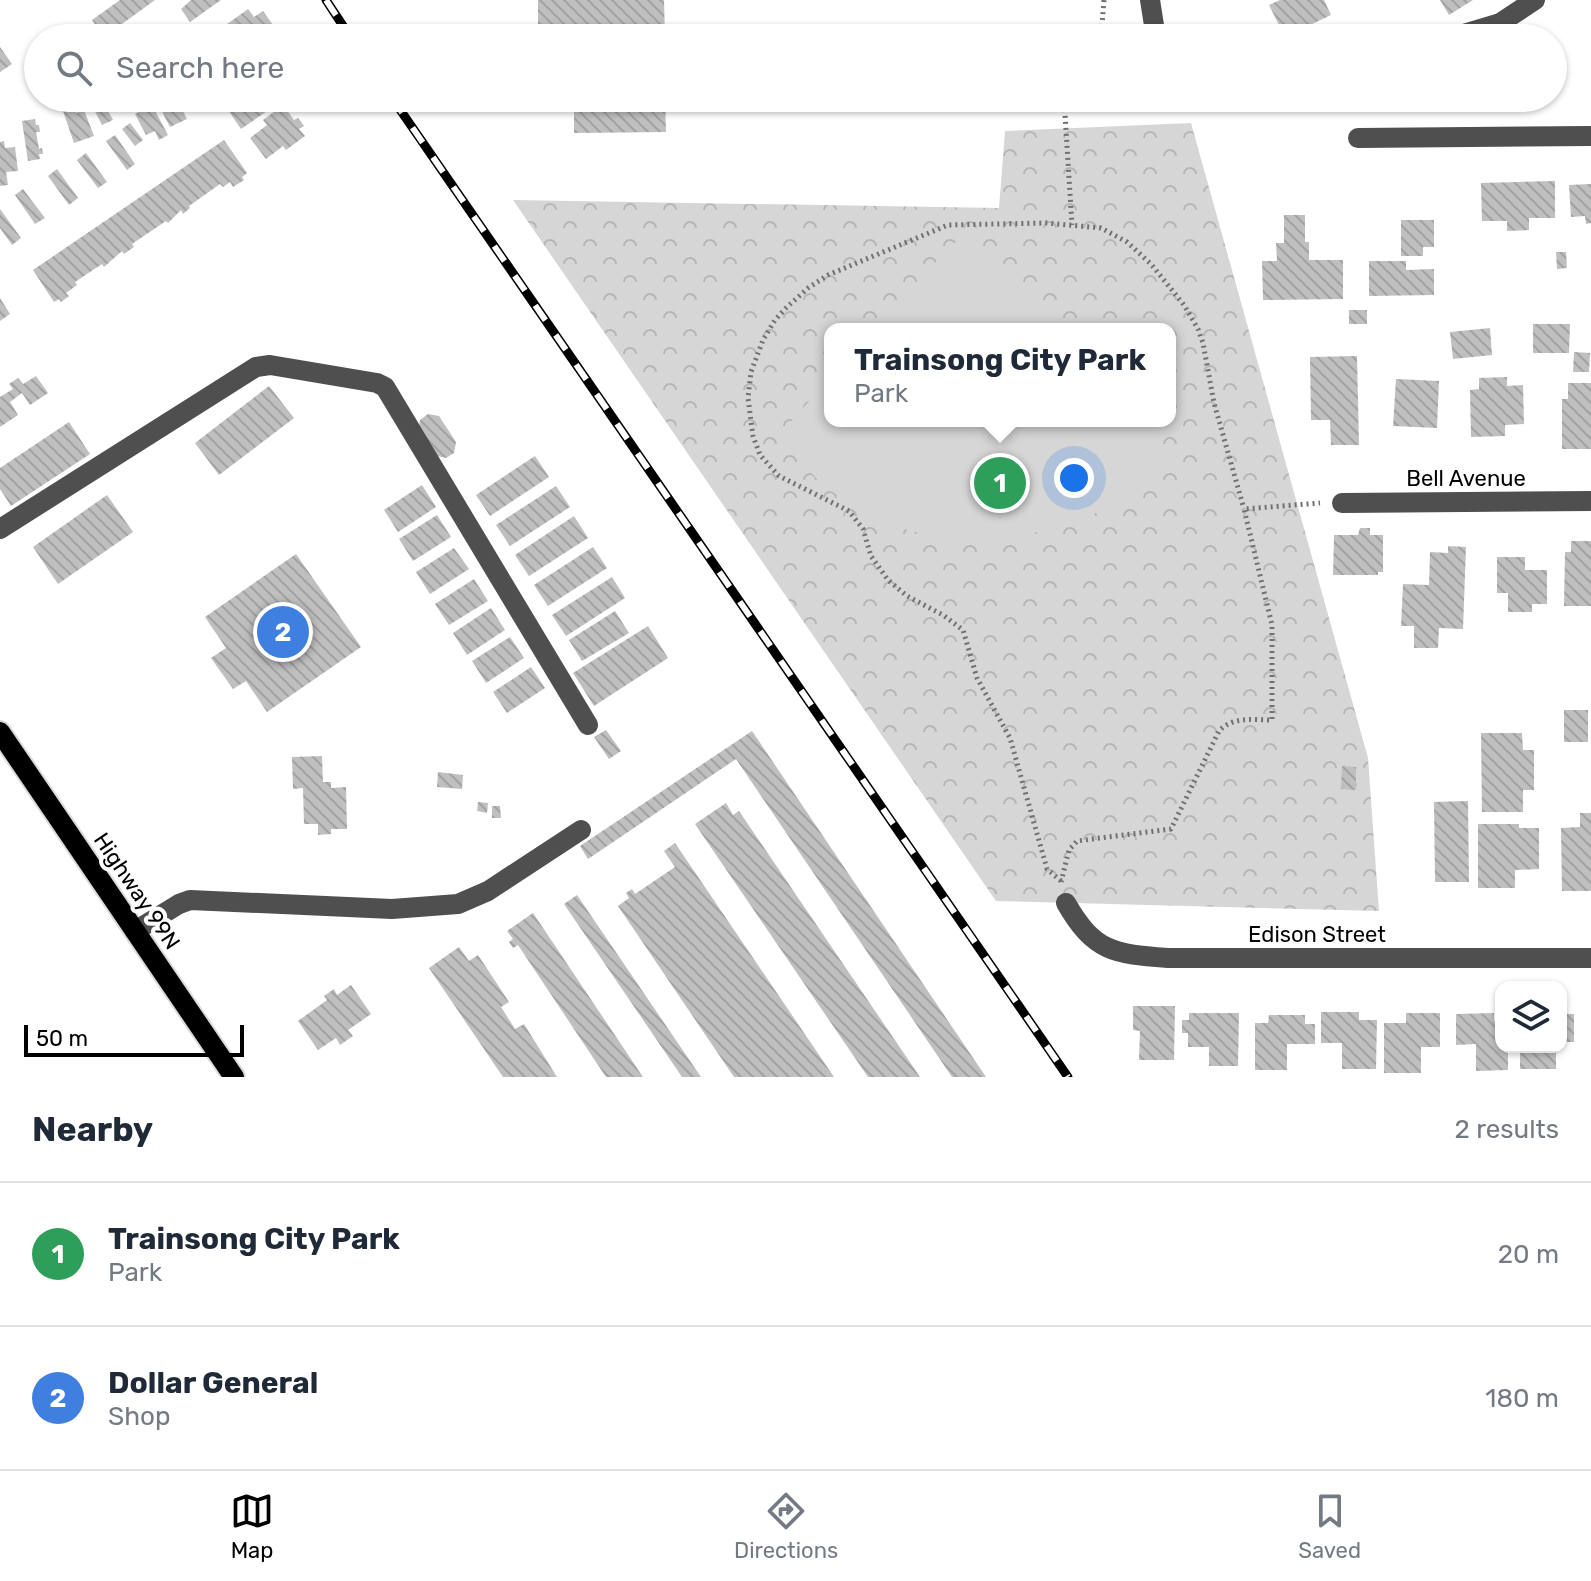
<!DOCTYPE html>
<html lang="en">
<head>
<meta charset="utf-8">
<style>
  :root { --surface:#fff; --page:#f6f6f7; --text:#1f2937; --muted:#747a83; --line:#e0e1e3; --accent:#000 }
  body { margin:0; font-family:Rubik,sans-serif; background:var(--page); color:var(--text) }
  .controls { position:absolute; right:24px; bottom:24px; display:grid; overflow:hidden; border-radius:16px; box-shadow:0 2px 6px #0004 }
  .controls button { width:72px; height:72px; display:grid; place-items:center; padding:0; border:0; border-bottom:2px solid var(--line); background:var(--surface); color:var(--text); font:40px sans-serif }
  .scale { position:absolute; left:24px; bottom:20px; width:220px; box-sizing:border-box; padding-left:8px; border:4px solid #000; border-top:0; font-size:22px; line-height:28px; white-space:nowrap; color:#000; -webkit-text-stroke:6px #fff; paint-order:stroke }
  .you { position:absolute; left:1074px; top:478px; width:28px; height:28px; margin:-20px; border:6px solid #fff; border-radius:50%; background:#1a73e8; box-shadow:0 0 0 12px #1a73e833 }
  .badge { display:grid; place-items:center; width:52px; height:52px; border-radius:50%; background:var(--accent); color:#fff; font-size:26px; font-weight:700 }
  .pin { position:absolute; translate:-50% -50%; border:4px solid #fff; box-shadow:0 2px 8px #0006 }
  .popup { position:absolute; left:824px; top:323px; width:352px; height:104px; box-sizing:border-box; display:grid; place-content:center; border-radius:16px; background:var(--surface); filter:drop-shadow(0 2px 6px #0005); font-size:26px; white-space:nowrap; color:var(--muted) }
  .popup b { font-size:30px; color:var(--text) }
  .popup::after { content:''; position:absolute; left:50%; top:100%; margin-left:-16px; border:16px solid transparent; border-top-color:var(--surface) }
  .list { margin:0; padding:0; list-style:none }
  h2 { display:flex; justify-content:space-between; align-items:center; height:104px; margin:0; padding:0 32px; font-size:34px }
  h2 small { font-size:26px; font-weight:400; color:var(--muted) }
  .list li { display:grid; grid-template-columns:52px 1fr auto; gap:24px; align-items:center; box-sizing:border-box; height:144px; padding:0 32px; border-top:2px solid var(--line) }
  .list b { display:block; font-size:30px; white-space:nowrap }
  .list p { margin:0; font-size:26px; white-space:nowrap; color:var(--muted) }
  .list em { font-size:26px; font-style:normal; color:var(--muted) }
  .icon { flex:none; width:44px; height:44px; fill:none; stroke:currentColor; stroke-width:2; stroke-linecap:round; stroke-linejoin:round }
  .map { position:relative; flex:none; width:1591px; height:1077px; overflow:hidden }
  .search { position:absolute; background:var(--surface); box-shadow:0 2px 6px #0004; left:24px; right:24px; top:24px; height:88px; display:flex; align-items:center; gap:20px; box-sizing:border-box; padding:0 28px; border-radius:44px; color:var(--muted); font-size:30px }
  .sheet { height:392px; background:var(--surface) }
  nav { display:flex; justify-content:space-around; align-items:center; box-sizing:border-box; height:112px; border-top:2px solid var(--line); background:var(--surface); font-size:22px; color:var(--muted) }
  nav a { display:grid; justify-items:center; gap:4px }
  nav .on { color:var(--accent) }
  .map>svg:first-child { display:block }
  .park { fill:url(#park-crowns); fill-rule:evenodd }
  .garden { fill:#d6d6d6 }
  .building { fill:url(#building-back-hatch) }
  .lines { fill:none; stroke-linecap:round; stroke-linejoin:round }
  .major-casing { stroke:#dbdbdb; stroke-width:24 }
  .path { stroke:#717171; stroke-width:5; stroke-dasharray:2 4; stroke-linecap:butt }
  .minor { stroke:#4f4f4f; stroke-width:20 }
  .major { stroke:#000; stroke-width:20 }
  .rail-casing { stroke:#000; stroke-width:9 }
  .rail { stroke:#fff; stroke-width:6; stroke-dasharray:18; stroke-linecap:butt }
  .labels { text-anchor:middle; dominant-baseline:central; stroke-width:8; stroke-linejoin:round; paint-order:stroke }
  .street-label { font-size:22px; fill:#000; stroke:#fff }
</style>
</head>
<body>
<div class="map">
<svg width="1591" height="1077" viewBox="0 0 1591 1077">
  <defs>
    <pattern id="park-crowns" width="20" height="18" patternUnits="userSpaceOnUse" patternTransform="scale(2)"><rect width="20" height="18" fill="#d6d6d6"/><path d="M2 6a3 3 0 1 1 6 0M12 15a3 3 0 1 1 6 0" fill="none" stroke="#b6b6b6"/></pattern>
    <pattern id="building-back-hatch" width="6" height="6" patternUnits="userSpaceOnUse" patternTransform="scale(2)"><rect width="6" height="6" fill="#bfbfbf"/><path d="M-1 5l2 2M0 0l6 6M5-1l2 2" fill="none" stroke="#a2a2a2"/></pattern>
  </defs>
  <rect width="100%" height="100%" fill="#fff"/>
  <path class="park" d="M1191,123L1368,758L1379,911L996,901L513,200L999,208L1005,131ZM830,329H1170V421H830Z"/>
  <path class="garden" d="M980,242L1054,329H875L953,243Z
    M830,378V421H1133L1163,456L1129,489L1094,514L1002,543L950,541L889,525L824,487L778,436Z"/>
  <path class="building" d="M120,0H155L104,37L92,20Z
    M191,0H221L190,22L181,9Z
    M538,0H664L665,38H538Z
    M1280,0H1324L1331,15L1285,37L1269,5Z
    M1440,0H1473L1449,15Z
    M248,9L254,17L263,11L275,28L260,38H208Z
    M0,47L12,64L0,72Z
    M88,98H101L113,120L102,125Z
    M128,98H149L134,108Z
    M155,98H176L187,119L170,127Z
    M233,98H286L241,129L224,104Z
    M539,98H665L666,132L574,133V102H539Z
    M152,105L168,135L159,140L155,131L146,135L135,114Z
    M283,105L294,120L298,118L304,126L299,129L305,136L286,150L283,146L266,159L250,138L267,125L263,120Z
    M74,108L76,113L84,110L94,136L74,143L63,111Z
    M35,119L36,125H39L40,132H36L39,149L42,148L43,154H39L40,159L28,161L22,121Z
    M130,123L143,140L135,146L122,129Z
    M115,135L135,164L127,170L106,141Z
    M224,140L247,173L242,177L244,180L233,187L230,182L223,187L220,184L189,206L190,208L183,214L181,210L168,223L166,221L132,244L134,247L124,254L122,251L104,267L102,264L75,282L77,285L66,293L69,296L61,302L59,299L54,302L33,270Z
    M4,141L5,148L15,147L18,171L6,172L8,185L0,186V142Z
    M86,153L107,182L98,188L77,160Z
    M57,169L78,198L69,205L48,176Z
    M1555,181V218H1529V230L1507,231V221H1482L1481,183Z
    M1591,184V223L1586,224L1585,216L1571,217L1569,185Z
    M23,189L45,218L35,224L15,195Z
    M0,209L21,238L12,245L0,228Z
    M1284,215H1305V242H1309V260H1343V299L1263,300L1262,261H1277L1276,243H1284Z
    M1401,220H1434V247H1423V256H1401Z
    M1556,252H1566L1567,268L1557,269Z
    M1369,261H1406V270L1434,269V295L1369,296Z
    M0,298L10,314L0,321Z
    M1349,310H1367V324H1349Z
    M1533,324H1570L1569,353H1533Z
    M1490,328L1492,355L1453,359L1450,332Z
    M1574,352L1590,353L1589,372H1573Z
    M1357,356L1359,445H1331L1330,420H1311L1310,357Z
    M36,376L48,393L30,405L22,393L10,402L18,415L0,427V397L13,389L9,384L18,378L23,384Z
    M1507,377V386L1523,385L1524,424L1505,425V436L1471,437L1470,390L1479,389V378Z
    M1396,379L1439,381L1437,428L1393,426Z
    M1568,383H1591V449H1562V399H1568Z
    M269,386L294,418L219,475L195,443Z
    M428,414L439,416L456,442L454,453L446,458L437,456L418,432L420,420Z
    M69,422L90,454L11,506L0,489V468Z
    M535,456L549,477L490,516L476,495Z
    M422,485L436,507L398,532L384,510Z
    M556,486L570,507L510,546L496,525Z
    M107,495L133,532L58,584L33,547Z
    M437,515L451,537L413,561L399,539Z
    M574,516L588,538L529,576L515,555Z
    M1360,528H1370V535H1383V572H1378V575H1333L1334,535H1358Z
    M1571,541H1591V606H1564L1565,552H1571Z
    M1448,546L1466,547L1463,629L1439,628L1438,648H1414V626H1401L1403,584L1429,585L1430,552L1448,553Z
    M593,547L607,568L548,606L534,585Z
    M454,548L469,569L430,594L416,572Z
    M296,554L361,647L267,712L246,681L233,689L211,658L226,648L205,617Z
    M1497,557H1525V570H1547V604H1532V612H1508V593H1497Z
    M612,577L625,598L566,636L552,615Z
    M474,579L488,601L449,625L435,604Z
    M491,608L505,630L467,655L453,633Z
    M615,611L629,633L582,661L569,640Z
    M648,626L668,658L594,706L573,673Z
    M510,637L524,658L486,683L472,661Z
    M531,667L545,688L507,713L493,692Z
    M1564,710H1588V742H1564Z
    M606,730L621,751L609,759L594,737Z
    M752,731L986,1077H952L736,759L588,859L580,846Z
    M1481,733H1522L1523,750H1534V790H1523V812H1482Z
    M322,756L323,782H331V788L346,787L347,829H331V834L318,835V824H304L303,788L293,789L292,757Z
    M1342,766L1356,767V790L1341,789Z
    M438,772L463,775L462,789L437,787Z
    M1468,801L1469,882H1435L1434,802Z
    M478,802L488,803L487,813L477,811Z
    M726,803L733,815L739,811L920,1077H868L695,824Z
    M492,806H500L501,818H492Z
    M1580,813H1591V891H1562L1561,828L1580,827Z
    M1478,824H1519V828H1539V869L1515,870V888H1478Z
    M675,843L834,1077H734L618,906L629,898L626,893L632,889L635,894L675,867L664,851Z
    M577,895L701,1077H682L564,904Z
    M533,913L643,1077H606L518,945L513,948L509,942L513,939L507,931Z
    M459,947L469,961L478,955L509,1002L501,1007L515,1029L524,1024L557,1077H503L429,968Z
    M351,985L371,1014L348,1030L353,1036L340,1045L336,1038L318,1050L298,1021L327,1000L324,996L334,989L337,995Z
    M1133,1006H1175L1174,1060H1139L1140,1031L1133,1030Z
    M1321,1012H1359V1020H1377L1376,1069H1342V1043H1321Z
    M1189,1013H1239L1238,1066H1209V1047H1188V1033H1182V1020H1189Z
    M1406,1013H1440V1047H1421V1073H1384V1023H1406Z
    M1494,1013V1021H1501V1047H1508V1070L1476,1071V1044L1456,1045V1014Z
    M1561,1014H1574V1042H1561Z
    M1269,1015H1305V1024H1315V1044H1287V1070H1255V1023H1268Z
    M1520,1047H1556V1069H1520Z"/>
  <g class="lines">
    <defs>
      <path id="major" d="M0,732L234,1077"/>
    </defs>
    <use href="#major" class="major-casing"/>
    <path class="path" d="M1101,38L1104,0
      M1064,98L1072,225
      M1061,881L1047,869L1010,738L977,678L963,630L943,615L907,596L888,580L871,556L863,529L849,511L779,476L760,455L753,436L748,398L751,372L763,340L775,320L786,308L808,288L828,275L948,225L1047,223L1101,228L1127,242L1151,264L1184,305L1198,329L1203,343L1214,403L1244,509
      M1061,882L1069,850L1077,841L1171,829L1219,731C1233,716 1253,720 1272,720V625L1244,509L1320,503"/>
    <path class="minor" d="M1150,0L1156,38
      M1450,38L1500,23L1535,0
      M1358,138L1591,136
      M1342,503L1591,501
      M0,529L256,367L270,365L377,383L385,387L588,725
      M1066,903C1094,952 1114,954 1168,958H1591
      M135,931L179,904L190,900L392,909L458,904L488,891L581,830"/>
    <use href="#major" class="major"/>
    <defs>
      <path id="rail" d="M326,0L351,38
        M392,98L1068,1077"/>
    </defs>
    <use href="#rail" class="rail-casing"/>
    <use href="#rail" class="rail"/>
  </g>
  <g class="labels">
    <g class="street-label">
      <text x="1466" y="478">Bell Avenue</text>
      <text transform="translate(137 891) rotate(56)">Highway 99N</text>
      <text x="1317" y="934">Edison Street</text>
    </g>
  </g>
</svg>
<div class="controls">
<button><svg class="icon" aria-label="layers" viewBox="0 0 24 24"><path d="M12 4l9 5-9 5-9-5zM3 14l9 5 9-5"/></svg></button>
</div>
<div class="scale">50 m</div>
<div class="you"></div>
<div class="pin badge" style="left:1000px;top:483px;background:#2e9e5b">1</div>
<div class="popup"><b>Trainsong City Park</b>Park</div>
<div class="pin badge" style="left:283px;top:632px;background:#3f7fe0">2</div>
<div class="search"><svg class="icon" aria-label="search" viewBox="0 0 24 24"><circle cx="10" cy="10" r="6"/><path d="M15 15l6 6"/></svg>Search here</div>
</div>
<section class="sheet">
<h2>Nearby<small>2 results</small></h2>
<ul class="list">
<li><span class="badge" style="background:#2e9e5b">1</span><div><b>Trainsong City Park</b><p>Park</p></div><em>20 m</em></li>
<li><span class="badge" style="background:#3f7fe0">2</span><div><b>Dollar General</b><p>Shop</p></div><em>180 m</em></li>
</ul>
</section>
<nav>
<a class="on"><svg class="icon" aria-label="map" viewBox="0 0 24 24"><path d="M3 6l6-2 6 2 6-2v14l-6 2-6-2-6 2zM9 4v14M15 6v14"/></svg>Map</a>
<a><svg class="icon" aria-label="directions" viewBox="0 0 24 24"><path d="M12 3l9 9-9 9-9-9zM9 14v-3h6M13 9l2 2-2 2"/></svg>Directions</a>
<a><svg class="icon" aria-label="saved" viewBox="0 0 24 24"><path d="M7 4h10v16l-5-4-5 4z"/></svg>Saved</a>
</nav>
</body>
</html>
